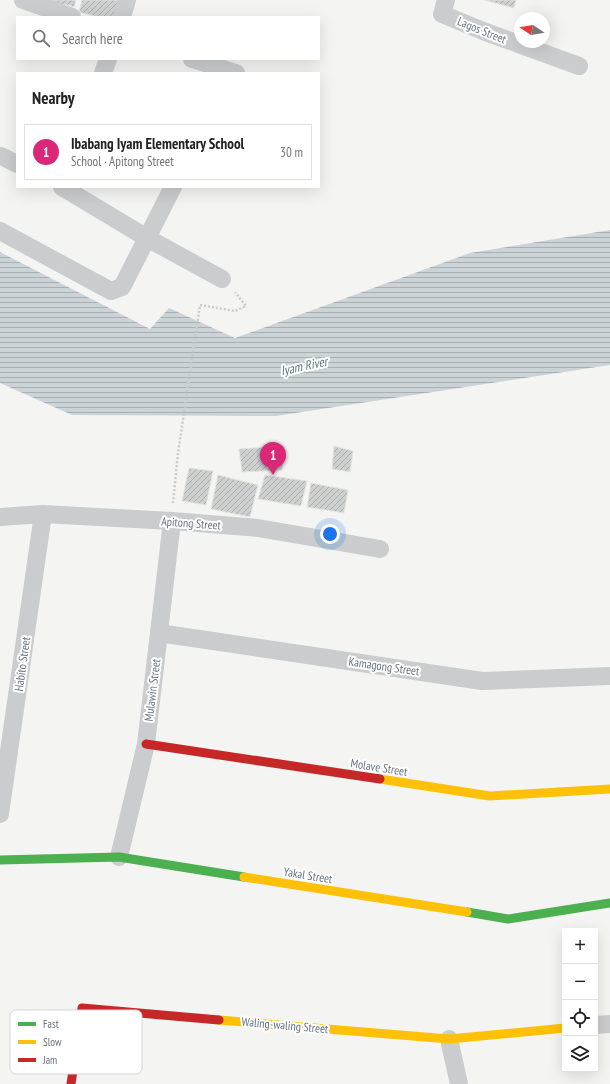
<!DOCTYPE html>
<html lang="en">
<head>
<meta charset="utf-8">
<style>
  :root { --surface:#fff; --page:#f2f2f2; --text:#222; --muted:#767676; --line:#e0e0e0; --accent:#db2777 }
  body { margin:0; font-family:"PT Sans Narrow",sans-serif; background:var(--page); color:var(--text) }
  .controls { position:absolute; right:12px; bottom:12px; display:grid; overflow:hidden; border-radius:0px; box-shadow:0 4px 16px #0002 }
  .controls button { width:36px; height:36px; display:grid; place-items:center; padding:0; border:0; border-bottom:1px solid var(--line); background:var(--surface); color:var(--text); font:20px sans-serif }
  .compass { position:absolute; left:514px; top:12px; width:36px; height:36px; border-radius:50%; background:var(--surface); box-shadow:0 4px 16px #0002; rotate:282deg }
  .you { position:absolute; left:330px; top:534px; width:14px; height:14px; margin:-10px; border:3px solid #fff; border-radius:50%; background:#1a73e8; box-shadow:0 0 0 6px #1a73e833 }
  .badge { display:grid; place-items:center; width:26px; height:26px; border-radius:50%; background:var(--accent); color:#fff; font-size:13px; font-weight:700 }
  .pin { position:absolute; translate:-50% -33px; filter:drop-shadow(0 1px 2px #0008) }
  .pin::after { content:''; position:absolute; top:21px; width:14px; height:12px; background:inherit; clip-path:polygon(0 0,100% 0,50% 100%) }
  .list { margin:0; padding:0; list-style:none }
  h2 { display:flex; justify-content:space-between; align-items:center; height:52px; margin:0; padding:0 16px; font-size:17px }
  h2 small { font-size:13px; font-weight:400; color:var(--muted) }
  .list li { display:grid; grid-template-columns:26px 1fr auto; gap:12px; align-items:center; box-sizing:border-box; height:56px; margin:0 8px 8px; padding:0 8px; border:1px solid var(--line); border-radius:0px }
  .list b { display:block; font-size:15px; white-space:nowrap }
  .list p { margin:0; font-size:13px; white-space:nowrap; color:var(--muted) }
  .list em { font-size:13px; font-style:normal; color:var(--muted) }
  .icon { flex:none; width:22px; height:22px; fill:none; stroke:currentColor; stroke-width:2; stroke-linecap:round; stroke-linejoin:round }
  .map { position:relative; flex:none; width:610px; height:1084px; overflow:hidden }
  .search { position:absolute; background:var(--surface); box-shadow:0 4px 16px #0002; left:16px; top:16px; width:304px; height:44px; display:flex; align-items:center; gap:10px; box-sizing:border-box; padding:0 14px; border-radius:0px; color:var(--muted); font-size:15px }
  .panel { position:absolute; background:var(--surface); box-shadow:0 4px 16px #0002; left:16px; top:72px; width:304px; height:116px; border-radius:0px }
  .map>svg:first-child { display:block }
  .water { fill:url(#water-rules) }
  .building { fill:url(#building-hatch); stroke:#e4e4e2 }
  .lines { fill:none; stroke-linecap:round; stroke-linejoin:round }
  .path { stroke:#c9cac9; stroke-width:2.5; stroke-dasharray:2 2; stroke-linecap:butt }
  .street { stroke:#cacccd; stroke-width:18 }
  .fast { stroke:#4caf50; stroke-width:9 }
  .slow { stroke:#ffc107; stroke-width:9 }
  .jam { stroke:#c62828; stroke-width:9 }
  .labels { text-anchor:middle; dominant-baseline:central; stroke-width:4; stroke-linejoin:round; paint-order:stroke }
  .street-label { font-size:12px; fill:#657482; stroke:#fff }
  .water-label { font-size:13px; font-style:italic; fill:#60767f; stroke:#fff }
  .key { fill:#fff; stroke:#d1d5da; stroke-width:1 }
  .key-label { font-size:11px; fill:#657482 }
</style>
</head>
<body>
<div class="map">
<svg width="610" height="1084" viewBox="0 0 610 1084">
  <defs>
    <pattern id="water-rules" width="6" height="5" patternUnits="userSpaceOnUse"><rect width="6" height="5" fill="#ccd3d6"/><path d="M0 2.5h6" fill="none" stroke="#a9b0b3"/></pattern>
    <pattern id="building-hatch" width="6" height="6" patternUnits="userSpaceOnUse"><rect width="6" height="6" fill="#cecfcf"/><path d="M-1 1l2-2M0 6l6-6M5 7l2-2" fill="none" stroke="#abadad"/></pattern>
  </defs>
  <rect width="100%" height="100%" fill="#f4f4f3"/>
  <path class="water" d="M610,230V365L276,416L72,415L0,383V252L150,329L169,308L235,338L470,253Z"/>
  <path class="building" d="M46,0H76L74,7L64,4L63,8Z
    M82,0H121L116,17H97L79,12Z
    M484,0H516L514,8Z
    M284,446L282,470L242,472L239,449Z
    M334,446L353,451L350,472L332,469Z
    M189,468L213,471L206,505L182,501Z
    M218,475L258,485L250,517L211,509Z
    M265,475L307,481L301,506L258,499Z
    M311,483L348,490L344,513L307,507Z"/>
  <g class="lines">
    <path class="path" d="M173,503L178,453L200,305L235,311L246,306L235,292"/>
    <path class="street" d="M23,0L72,17
      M446,0L442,14L483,31L579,66
      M122,17L127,0
      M192,59L236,73
      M103,73L108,59
      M1,156L17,164
      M62,187L147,238L222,279
      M0,231L111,291L122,287L173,187
      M0,517L43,514L172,521L258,528L380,549
      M159,633L482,681L610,676
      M0,814L43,514
      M119,857L146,744L172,521
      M595,1025L610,1024
      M449,1039L459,1084"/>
    <path class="fast" d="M0,860L119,857L244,877
      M467,912L508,919L610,903"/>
    <path class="slow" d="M380,779L490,796L610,789
      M244,877L467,912
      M219,1020L449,1039L565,1028"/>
    <path class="jam" d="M146,744L380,779
      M71,1084L82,1008L219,1020"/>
  </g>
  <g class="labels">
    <g class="street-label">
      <text transform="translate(482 30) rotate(22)">Lagos Street</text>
      <text transform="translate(191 523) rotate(4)">Apitong Street</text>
      <text transform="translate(22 664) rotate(-82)">Habito Street</text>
      <text transform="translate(384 666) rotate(8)">Kamagong Street</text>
      <text transform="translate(152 690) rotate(-83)">Mulawin Street</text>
      <text transform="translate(379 767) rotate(9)">Molave Street</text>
      <text transform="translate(308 875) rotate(9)">Yakal Street</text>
      <text transform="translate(285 1025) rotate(5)">Waling-waling Street</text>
    </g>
    <g class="water-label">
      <text transform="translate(304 366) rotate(-12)">Iyam River</text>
    </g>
  </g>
  <rect x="10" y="1010" width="132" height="64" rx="6" class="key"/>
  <rect x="18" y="1022" width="18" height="4" fill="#4caf50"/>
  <rect x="18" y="1040" width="18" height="4" fill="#ffc107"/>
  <rect x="18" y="1058" width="18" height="4" fill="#c62828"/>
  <g class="key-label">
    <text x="43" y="1028">Fast</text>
    <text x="43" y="1046">Slow</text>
    <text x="43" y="1064">Jam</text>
  </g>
</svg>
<div class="controls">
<button>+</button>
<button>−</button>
<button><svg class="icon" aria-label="locate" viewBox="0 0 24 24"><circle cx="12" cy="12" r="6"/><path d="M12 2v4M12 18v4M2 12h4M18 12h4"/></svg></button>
<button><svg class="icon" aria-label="layers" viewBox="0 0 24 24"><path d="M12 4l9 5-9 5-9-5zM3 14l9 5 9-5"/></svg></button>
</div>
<svg class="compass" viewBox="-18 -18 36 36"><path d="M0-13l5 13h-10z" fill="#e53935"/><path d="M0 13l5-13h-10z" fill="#767676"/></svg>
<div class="you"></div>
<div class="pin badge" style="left:273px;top:475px">1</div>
<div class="search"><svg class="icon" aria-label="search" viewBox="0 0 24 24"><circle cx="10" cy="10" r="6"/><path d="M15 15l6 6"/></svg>Search here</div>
<section class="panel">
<h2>Nearby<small></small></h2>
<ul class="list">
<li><span class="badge">1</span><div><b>Ibabang Iyam Elementary School</b><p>School · Apitong Street</p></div><em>30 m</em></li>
</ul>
</section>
</div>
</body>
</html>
